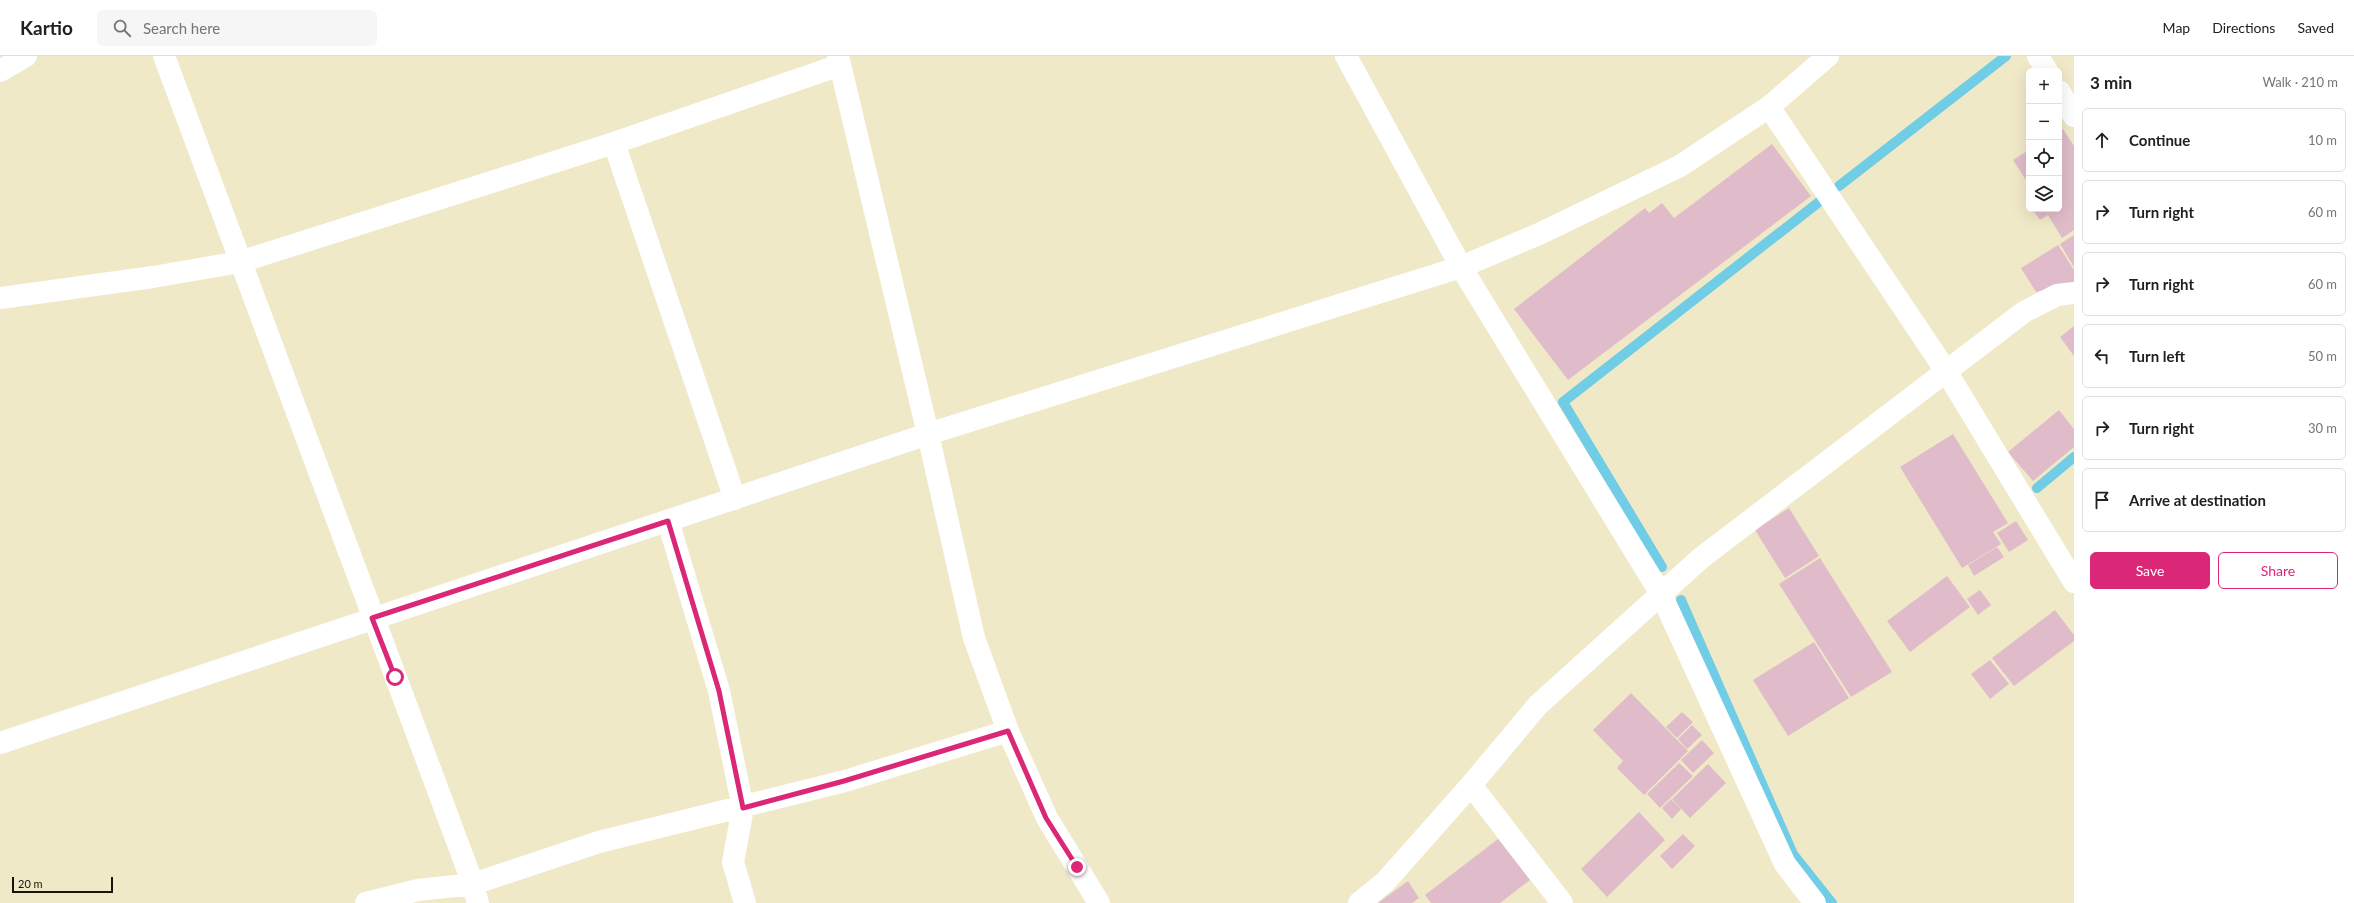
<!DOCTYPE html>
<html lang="en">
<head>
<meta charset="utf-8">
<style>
  :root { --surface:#fff; --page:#f6f6f6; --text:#202124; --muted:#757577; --line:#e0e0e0; --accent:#db2777 }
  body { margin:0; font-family:Lato,sans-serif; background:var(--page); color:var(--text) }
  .controls { position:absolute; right:12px; top:12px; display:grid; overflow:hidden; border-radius:6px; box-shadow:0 4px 16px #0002 }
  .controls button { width:36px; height:36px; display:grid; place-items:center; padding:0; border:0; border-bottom:1px solid var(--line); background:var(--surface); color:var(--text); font:20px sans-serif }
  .scale { position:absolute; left:12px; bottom:10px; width:101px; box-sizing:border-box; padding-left:4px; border:2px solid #161307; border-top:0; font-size:11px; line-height:14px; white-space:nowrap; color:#161307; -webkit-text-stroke:3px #f0e9c7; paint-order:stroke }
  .stop { position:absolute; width:12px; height:12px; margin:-9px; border:3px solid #db2777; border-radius:50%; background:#fff }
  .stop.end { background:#db2777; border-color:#fff; box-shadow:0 1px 4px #0008 }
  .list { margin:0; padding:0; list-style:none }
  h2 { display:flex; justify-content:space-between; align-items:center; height:52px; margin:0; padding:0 16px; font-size:17px }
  h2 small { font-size:13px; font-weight:400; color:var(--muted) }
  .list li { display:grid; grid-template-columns:26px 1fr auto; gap:12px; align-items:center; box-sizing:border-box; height:64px; margin:0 8px 8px; padding:0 8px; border:1px solid var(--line); border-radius:6px }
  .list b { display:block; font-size:15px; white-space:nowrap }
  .list em { font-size:13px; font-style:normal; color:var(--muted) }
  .actions { display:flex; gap:8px; padding:12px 16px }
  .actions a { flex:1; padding:9px 0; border:1px solid var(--accent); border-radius:6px; text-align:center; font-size:14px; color:var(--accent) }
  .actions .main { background:var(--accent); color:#fff }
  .icon { flex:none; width:22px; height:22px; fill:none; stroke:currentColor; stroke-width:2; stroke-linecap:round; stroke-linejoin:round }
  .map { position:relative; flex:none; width:2074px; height:847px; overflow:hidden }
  header { display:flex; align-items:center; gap:24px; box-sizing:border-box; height:56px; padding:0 20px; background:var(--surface); border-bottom:1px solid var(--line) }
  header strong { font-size:19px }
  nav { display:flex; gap:22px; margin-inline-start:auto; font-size:14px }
  .search { width:280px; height:36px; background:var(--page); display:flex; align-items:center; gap:10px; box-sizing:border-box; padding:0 14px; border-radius:6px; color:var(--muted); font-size:15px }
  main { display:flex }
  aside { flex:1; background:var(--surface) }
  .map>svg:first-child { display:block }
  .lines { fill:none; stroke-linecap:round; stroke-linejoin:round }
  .stream { stroke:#71cde6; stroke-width:10 }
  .building { fill:#e0bcca }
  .street { stroke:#fff; stroke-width:22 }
  .route { stroke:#db2777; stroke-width:5 }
</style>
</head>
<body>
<header>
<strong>Kartio</strong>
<div class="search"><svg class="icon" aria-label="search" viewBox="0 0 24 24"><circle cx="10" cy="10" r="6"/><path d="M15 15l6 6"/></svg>Search here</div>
<nav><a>Map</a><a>Directions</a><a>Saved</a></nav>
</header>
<main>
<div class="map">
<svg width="2074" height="847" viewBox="0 0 2074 847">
  <rect width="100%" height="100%" fill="#f0e9c7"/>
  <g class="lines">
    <path class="stream" d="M1839,130L2006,0
      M2037,432L2074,401
      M1662,511L1563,346L1819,146
      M1681,544L1793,798L1832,847"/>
  </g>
  <path class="building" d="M2063,73L2074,90V174L2062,182L2048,159L2040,164L2032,153H2059V75Z
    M1772,88L1811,140L1568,324L1514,253L1645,152L1649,157L1662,147L1674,162Z
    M2029,94V129L2013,104Z
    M2074,179V211L2060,188Z
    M2058,189L2074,214V227L2036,236L2021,212Z
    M2074,270V300L2060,281Z
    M2059,354L2074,373V391L2033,425L2008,396Z
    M1953,378L2008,467L1993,476L2001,488L1962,512L1900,411Z
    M1789,452L1819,500L1785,522L1755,474Z
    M2016,465L2028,484L2009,496L1997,477Z
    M1997,491L2004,501L1974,520L1968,509Z
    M1820,502L1892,616L1851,641L1779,528Z
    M1947,520L1970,551L1910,596L1887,565Z
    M1980,534L1991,549L1978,559L1967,543Z
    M2055,554L2074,579V585L2014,630L1992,602Z
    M1814,586L1849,642L1788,680L1753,624Z
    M1990,604L2009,628L1990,643L1971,618Z
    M1631,637L1688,695L1644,739L1617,712L1623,705L1593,674Z
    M1682,656L1693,666L1677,682L1666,671Z
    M1692,669L1702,679L1687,693L1678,683Z
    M1702,684L1714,697L1693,717L1681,704Z
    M1679,707L1693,720L1660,752L1647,738Z
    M1708,708L1726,727L1690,762L1672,743Z
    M1671,743L1681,753L1672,763L1662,752Z
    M1639,756L1665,784L1607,841L1581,813Z
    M1683,778L1695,790L1672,813L1660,800Z
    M1498,783L1530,824L1500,847H1431L1425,839Z
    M1408,825L1419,842L1412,847H1378Z"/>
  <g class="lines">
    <path class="street" d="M164,0L473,828L478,847
      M838,0L928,378L974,582L1008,675L1047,762L1099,847
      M1346,0L1461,211L1539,178L1680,110L1769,51L1828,0
      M2038,0L2047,15
      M0,15L26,0
      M2059,35L2074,60
      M1769,51L1946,315L2074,526
      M614,87L735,443
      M0,242L153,221L240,206L614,87L840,9
      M668,465L719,635L743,752L733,806L745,847
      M0,687L928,378L1461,211L1661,538L1785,808L1815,847
      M1471,729L1562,847
      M366,847L418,834L473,828L599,786L845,725L1008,675
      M1359,847L1385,826L1471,729L1538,649L1701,502L2024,256L2057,239L2074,237"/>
  </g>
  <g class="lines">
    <path class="route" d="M395,621L372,562L668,465L719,635L743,752L844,725L1008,675L1046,762L1077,811"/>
  </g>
</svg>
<div class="controls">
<button>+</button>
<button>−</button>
<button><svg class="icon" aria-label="locate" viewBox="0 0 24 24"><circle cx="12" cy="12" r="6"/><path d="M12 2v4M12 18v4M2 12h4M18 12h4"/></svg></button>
<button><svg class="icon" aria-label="layers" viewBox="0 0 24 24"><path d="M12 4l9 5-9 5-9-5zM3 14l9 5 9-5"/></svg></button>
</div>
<div class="scale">20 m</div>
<div class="stop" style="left:395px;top:621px"></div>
<div class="stop end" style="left:1077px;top:811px"></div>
</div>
<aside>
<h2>3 min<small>Walk · 210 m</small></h2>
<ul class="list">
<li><svg class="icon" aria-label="ahead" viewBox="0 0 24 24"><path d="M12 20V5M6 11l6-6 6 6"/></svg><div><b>Continue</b></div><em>10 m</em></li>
<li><svg class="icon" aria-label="right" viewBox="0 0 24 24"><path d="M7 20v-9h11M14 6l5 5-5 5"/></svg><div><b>Turn right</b></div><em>60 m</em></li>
<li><svg class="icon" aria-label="right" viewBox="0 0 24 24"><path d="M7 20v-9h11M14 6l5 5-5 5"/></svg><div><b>Turn right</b></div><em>60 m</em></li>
<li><svg class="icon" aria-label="left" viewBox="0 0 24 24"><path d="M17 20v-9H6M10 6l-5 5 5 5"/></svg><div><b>Turn left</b></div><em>50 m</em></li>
<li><svg class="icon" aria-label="right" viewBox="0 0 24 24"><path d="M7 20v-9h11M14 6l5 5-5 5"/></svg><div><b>Turn right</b></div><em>30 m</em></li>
<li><svg class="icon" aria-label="arrive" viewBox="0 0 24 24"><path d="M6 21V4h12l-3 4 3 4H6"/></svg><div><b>Arrive at destination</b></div></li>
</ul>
<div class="actions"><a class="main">Save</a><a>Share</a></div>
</aside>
</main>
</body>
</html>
